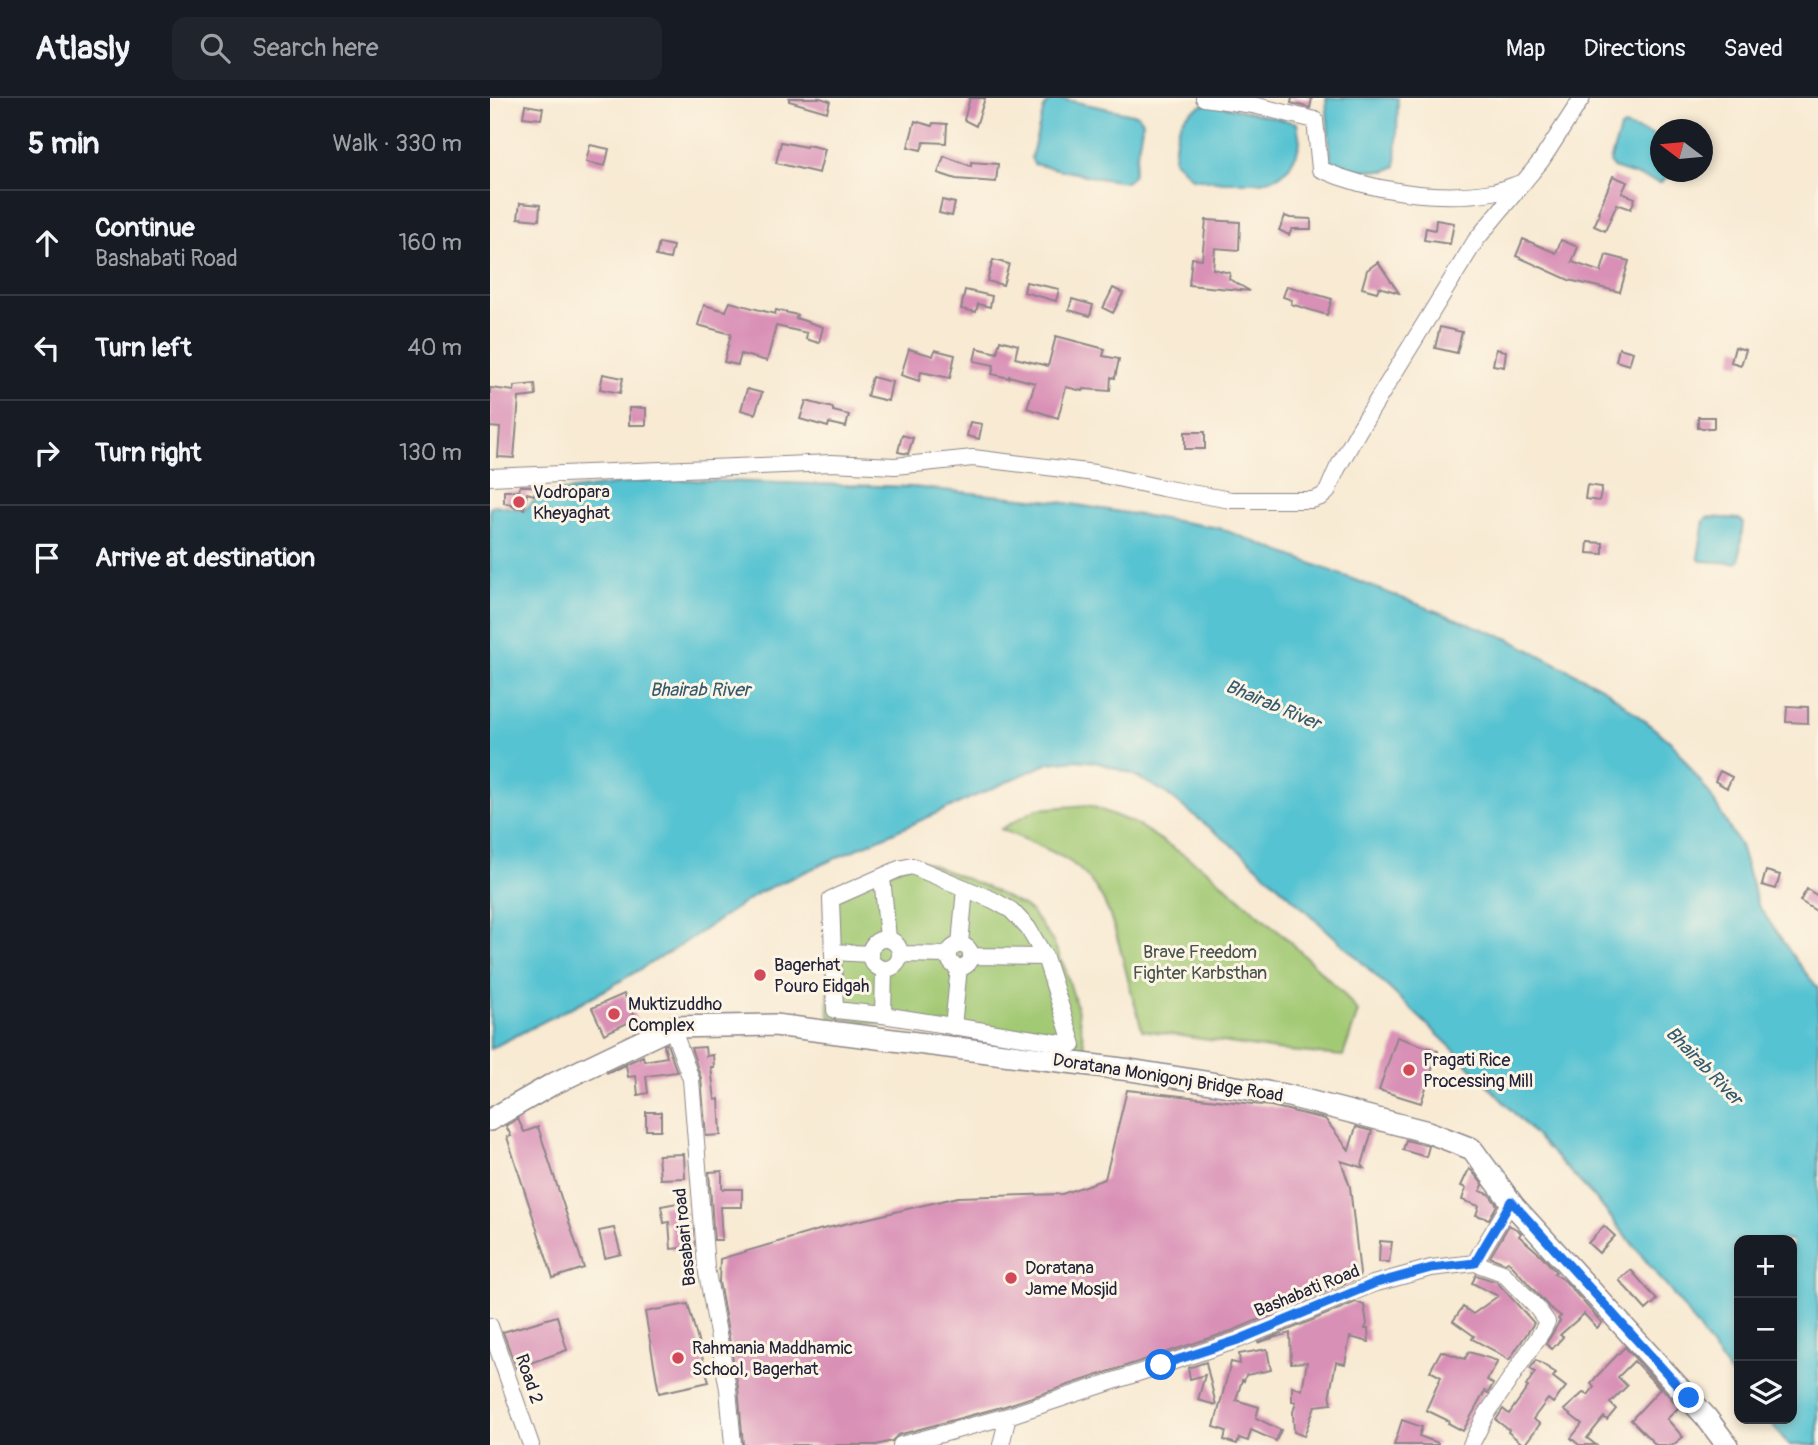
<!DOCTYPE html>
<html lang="en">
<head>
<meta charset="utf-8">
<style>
  :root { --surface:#171b24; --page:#20242c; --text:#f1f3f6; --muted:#9ea1a6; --line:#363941 }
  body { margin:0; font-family:Pangolin,sans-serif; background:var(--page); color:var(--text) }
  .controls { position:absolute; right:21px; bottom:21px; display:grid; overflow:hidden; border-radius:14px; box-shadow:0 4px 10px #0003 }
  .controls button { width:63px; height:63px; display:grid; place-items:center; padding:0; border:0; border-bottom:2px solid var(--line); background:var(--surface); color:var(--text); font:35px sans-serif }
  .compass { position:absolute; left:1160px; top:21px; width:63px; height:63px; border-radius:50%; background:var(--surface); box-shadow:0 4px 10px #0003; rotate:286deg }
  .stop { position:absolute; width:21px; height:21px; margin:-16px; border:5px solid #1a73e8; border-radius:50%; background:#fff }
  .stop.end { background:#1a73e8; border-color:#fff; box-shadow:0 2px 7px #0008 }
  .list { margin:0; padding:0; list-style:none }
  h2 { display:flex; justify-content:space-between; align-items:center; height:91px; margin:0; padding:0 28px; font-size:30px }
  h2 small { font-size:23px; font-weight:400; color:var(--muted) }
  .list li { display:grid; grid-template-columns:46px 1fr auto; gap:21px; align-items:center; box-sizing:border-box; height:105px; padding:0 28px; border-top:2px solid var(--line) }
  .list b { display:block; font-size:26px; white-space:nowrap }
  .list p { margin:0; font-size:23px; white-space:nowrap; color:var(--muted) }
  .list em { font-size:23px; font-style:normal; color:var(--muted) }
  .icon { flex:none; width:38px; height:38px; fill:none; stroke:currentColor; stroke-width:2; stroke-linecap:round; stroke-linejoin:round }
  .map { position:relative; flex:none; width:1328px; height:1347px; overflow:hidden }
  header { display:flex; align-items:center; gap:42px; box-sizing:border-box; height:98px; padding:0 35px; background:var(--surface); border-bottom:2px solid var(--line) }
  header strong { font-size:33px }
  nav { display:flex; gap:38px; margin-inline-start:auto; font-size:24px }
  .search { width:490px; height:63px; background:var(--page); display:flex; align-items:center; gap:18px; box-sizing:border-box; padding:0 24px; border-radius:14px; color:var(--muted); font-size:26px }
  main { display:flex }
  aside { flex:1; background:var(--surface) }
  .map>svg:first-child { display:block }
  .green { fill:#a2c973; stroke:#627657; stroke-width:2 }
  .water { fill:#57c3d2; stroke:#3c7286; stroke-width:2 }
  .building { fill:#d990b6 }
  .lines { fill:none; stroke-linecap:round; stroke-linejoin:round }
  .minor-casing { stroke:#8d8687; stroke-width:18 }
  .major-casing { stroke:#8d8687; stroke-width:24 }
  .minor { stroke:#fff; stroke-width:16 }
  .major { stroke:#fff; stroke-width:21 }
  .route { stroke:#1a73e8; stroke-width:9 }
  .poi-dot { fill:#d1495b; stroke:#fcf5e5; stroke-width:2.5 }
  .labels { text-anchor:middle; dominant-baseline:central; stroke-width:6; stroke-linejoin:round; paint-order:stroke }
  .poi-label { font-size:18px; fill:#22223b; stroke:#fcf5e5; text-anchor:start }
  .park-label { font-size:18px; fill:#48544c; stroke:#fcf5e5 }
  .street-label { font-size:18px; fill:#22223b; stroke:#fcf5e5 }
  .water-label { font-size:19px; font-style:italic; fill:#355a70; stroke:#fcf5e5 }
</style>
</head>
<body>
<header>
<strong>Atlasly</strong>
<div class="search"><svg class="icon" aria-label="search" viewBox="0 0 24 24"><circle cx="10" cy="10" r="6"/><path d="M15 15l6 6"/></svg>Search here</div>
<nav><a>Map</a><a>Directions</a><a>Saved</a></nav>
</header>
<main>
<aside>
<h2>5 min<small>Walk · 330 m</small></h2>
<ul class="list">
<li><svg class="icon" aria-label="ahead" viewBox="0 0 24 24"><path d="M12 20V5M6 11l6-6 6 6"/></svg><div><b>Continue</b><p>Bashabati Road</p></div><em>160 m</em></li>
<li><svg class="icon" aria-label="left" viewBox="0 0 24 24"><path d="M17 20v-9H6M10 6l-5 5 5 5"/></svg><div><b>Turn left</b></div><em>40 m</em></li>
<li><svg class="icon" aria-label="right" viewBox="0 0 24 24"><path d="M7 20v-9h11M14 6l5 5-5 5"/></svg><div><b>Turn right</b></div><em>130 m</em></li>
<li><svg class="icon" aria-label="arrive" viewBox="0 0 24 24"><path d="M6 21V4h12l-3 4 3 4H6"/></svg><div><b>Arrive at destination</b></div></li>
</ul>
</aside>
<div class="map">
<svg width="1328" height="1347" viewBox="0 0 1328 1347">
  <rect width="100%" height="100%" fill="#fcf5e5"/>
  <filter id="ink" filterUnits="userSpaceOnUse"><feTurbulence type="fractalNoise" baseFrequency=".0143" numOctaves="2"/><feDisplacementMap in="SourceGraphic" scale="14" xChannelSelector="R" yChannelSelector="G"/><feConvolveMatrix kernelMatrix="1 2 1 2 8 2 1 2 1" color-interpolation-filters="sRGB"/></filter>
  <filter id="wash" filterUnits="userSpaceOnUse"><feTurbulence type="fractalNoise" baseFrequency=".00686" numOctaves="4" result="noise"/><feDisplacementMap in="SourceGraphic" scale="28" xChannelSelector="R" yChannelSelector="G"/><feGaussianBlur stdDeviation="1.57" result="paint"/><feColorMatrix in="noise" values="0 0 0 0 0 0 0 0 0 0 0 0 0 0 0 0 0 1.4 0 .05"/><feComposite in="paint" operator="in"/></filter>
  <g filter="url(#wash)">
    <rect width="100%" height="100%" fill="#f8ead3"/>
    <path class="green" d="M599,707L646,726L717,772L795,839L852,894L868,914L853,958L786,952L652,932C648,916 643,901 639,885C627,840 620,787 574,760C555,749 532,741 511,731L547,711Z
      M430,762L496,789L533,808L542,815L563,844L575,870L587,910L596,955L339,919L336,799L426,763Z"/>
    <path class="water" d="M567,0L648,17L653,23L643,78L636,84L613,81L544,66L541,60L554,10L559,3Z
      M836,0H908L906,68L896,73L845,70L841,64Z
      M719,5L807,25L810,44L807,55L799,69L789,78L771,84H734L702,80L684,62C686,32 687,15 719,5Z
      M1134,28L1170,39V74H1177L1176,80L1170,85L1123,70L1120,64L1130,31Z
      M169,381L422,389L563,403L729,430L1019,541L1115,591L1182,645L1219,695L1250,748L1268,807L1307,864L1328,890V1347H1299L1277,1321H1302V1142H1249V1288L1190,1205L1106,1101L965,953L861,854L757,759L673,693L640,675L606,664L586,662L559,665L270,794L191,847L115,892L0,951V410L5,407L34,412L52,396Z
      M1217,419L1249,421L1253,424L1249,463L1246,465L1211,463L1208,460L1214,423Z"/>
    <g id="blocks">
      <path class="building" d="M299,0H330L340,3L337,14L299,3Z
        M480,0H495L486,28L474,22Z
        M802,0H822L820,10L801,5Z
        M35,7L53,10L51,21L33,19Z
        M425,23L442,28L443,25L457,26L456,45L434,44L431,52L418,49Z
        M291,44L316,49L317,47L335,51L329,75L286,65Z
        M100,47L119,51L115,68L96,64Z
        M454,58L481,68V64L508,66L506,84L466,81L448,75Z
        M1123,78L1137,84L1132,95L1145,100L1141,111L1127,106L1115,133L1104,128L1110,115L1108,114Z
        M452,102L465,105L462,118L449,115Z
        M30,105L50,107L49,122L28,120Z
        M795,118L800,120L821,121V131H802L799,137L789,132Z
        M716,122L750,124L749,152L725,150L723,171L740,175L739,181L760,193L699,187L702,160L712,161Z
        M946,122L964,125L960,146L934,142L936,130L945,132Z
        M1033,141L1066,155L1071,142L1088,149L1082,164L1111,174L1116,157L1139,163L1130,194L1079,182L1026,158Z
        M169,145L183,148L180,161L166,158Z
        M503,162L519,166L513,187L497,183Z
        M888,164L909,195L889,189L887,194L872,190L877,172Z
        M536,184L569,191L566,203L534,194Z
        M797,188L842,201L837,217L801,206L802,202L793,199Z
        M623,190L633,195L623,215L613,210Z
        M475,192L502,198L500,209L488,206L486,214L471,211Z
        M582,201L603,207L600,218L579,212Z
        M240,204L285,216L286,212L307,217L306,220L333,229L329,245L316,241L317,235L286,228L277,263L251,256L248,267L234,264L241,236L208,227L214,207L236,213Z
        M950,229L972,234L967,255L945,250Z
        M566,238L615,251L613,258L629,261L625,280L621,279L620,293L594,291L593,293L576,289L568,320L537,310L545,285L519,278V280L502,276L504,267L484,263L487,250L507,255L510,242L528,247L525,260L558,268Z
        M1245,249L1256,252L1251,267L1241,264Z
        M1129,250L1143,254L1139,267L1126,263Z
        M419,251L443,258L445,252L465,257L460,280L431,274L429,283L411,277Z
        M1006,251L1016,253L1014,269L1003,267Z
        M113,276L133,280L130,295L110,291Z
        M382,279L402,284L398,303L377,298Z
        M45,286L46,298L29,300L24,360L8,359L10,330L0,329V290L24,293L25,288Z
        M257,291L272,295L265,316L251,312Z
        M316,303L343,310V313L359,317L356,329L339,325L338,329L310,321Z
        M139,310H156V327H139Z
        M1208,319H1224V330H1208Z
        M480,324L492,326L489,341L477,338Z
        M695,334H715V351H695Z
        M412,337L423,340L418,356L408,354Z
        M1097,387L1112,389L1109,403L1095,401Z
        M30,388H47L44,397L37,395L34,411L22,408L23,406L14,405V393H29Z
        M1098,444L1113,445V456L1097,455Z
        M1297,608L1318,609V625L1296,624Z
        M1230,673L1242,679L1237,690L1225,683Z
        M1276,773L1290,777L1286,791L1272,787Z
        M1317,791L1328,798V814L1310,803Z
        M134,896L146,921L114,936L102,910Z
        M907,939L948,953L931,1005L889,992Z
        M177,946L187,974L156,978L158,995L148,997L146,978L138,979L136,967L116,975L153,958L154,963L177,959L174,947Z
        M215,949L216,958L223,957L224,969H221L225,1002L229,1001L231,1037L216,1038L211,980L201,950Z
        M637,992L781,1008L835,1021L859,1052L866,1029L882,1033L872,1067L874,1070L851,1063L860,1089L870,1176L868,1180L744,1232L515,1308L408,1337L402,1343L386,1347H253L248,1289L229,1184L230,1161L329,1132L468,1099L572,1096L615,1081Z
        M156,1014H171V1032H156Z
        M28,1021L34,1034L48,1029L94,1170L63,1180L17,1039L21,1038L16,1028Z
        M916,1042L939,1048L936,1059L913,1052Z
        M194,1056L195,1080L170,1081L168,1057Z
        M979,1071L982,1073L993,1087L990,1093L999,1096L1007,1107L999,1121L986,1117L989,1108L972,1102L976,1090L971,1088Z
        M232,1073V1091H252V1109H230L232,1142H224L219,1074Z
        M193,1104L201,1149L181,1151L179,1124L174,1125L171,1108Z
        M1019,1127L1028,1132L1031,1135L1029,1138L1052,1158L1066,1174L1064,1175L1075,1183L1112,1225L1107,1230L1094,1216L1070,1237L1073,1239L1062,1251L1056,1246L1070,1223L1068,1221L1071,1218L1059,1209L1018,1163L1015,1165L1000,1159Z
        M1114,1128L1125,1138L1109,1155L1098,1145Z
        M124,1130L131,1156L115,1160L109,1133Z
        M890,1143L902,1144L899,1164H889Z
        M1141,1172L1167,1202L1156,1212L1129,1182Z
        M986,1177L1007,1184L1044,1225L1019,1262L1005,1253L982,1241L984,1238L963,1223L973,1209L983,1216L1008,1198L982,1185Z
        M866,1204L874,1207L877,1226L875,1231H878L879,1244L860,1239L855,1266L846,1264L840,1295L842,1306L825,1308L814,1338L804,1334L803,1314L806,1304L802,1303V1288L812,1292L817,1264L801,1265L800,1235L767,1245Z
        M198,1206L219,1284L169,1295L155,1214Z
        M67,1218L77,1252L26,1270L13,1234Z
        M1135,1249L1189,1309L1177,1321L1193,1339L1183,1347H1166L1141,1322L1170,1291L1144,1263L1128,1279L1137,1288L1120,1305L1126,1311L1117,1322L1114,1319L1097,1340L1106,1347H1089L1081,1340L1092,1326L1074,1312L1094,1294L1098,1297L1104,1289L1101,1286L1106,1279Z
        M777,1251L781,1272L756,1277L754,1283L752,1282L746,1302L769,1309L766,1320L791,1332L786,1343L761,1332L758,1343L749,1340L747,1346L734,1342L736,1333L724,1329L741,1264L750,1266L749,1256Z
        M951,1253L975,1261L979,1254L1008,1263L997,1282L1003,1286L998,1295L995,1293L973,1333L958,1325L959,1323L936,1312L951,1279L940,1273Z
        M1046,1262L1066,1275L1063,1279L1076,1289L1063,1305L1058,1301L1043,1321L1050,1326L1034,1347L1018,1334L1019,1332L1006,1322L1013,1311L1019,1316L1038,1289L1036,1288L1045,1274L1040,1271Z
        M716,1264L717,1269L726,1307L708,1302L715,1277L700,1281L698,1270Z
        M912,1322L932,1329L929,1338L948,1345V1347H904Z"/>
    </g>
  </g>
  <g filter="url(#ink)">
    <use href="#blocks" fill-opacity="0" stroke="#8d8687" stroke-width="2"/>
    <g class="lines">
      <defs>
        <path id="minor" d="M714,0L763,7L825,22L830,71C879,93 949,103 1002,94C1013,92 1024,87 1034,84
          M0,379L341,365L405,368L483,360L605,375L672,390L741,402H822L831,399L837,394L847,371L869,332L986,142L1051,63L1092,0
          M422,768L503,802L521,812L538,830L555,859L583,947L393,917L345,912L341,801L409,771Z
          M392,779L398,840
          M380 856a15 15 0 1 1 30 0a15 15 0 1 1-30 0Z
          M470,846L475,790
          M459 858a11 11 0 1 1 22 0a11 11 0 1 1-22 0Z
          M343,854L380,856
          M411,856L458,857
          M481,858L555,859
          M393,917L394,871
          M182,929L201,981L216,1169L238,1291L243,1347
          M463,929L469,869
          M985,1165C996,1143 1010,1124 1021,1103
          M0,1228L41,1347
          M411,1347L518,1318L748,1242L883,1186L941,1170L985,1165L1013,1175L1047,1210L1057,1224L1053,1232L996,1317L981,1347
          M511,1347L518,1318"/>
        <path id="major" d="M0,1022L61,987L182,929L285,927L640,972L795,997L938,1034L982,1051L1024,1108L1216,1319L1237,1347"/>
      </defs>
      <use href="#minor" class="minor-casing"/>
      <use href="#major" class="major-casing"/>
      <use href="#minor" class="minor"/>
      <use href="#major" class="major"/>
    </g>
  </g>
  <g class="lines" filter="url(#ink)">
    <path class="route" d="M671,1267L748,1242L883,1186L941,1170L985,1165C996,1144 1010,1124 1021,1103L1199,1300"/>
  </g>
  <g class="poi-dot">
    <circle cx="29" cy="404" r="7"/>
    <circle cx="270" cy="877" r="7"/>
    <circle cx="124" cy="916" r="7"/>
    <circle cx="919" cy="972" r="7"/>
    <circle cx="521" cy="1180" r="7"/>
    <circle cx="188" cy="1260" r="7"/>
  </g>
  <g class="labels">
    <g class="poi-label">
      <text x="43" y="394">Vodropara<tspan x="43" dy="21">Kheyaghat</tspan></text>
      <text x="284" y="867">Bagerhat<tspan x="284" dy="21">Pouro Eidgah</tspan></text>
      <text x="138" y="906">Muktizuddho<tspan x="138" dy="21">Complex</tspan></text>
      <text x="933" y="962">Pragati Rice<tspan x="933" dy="21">Processing Mill</tspan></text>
      <text x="535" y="1170">Doratana<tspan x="535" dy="21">Jame Mosjid</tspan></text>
      <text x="202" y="1250">Rahmania Maddhamic<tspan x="202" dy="21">School, Bagerhat</tspan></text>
    </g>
    <g class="park-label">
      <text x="710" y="854">Brave Freedom<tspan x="710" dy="21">Fighter Karbsthan</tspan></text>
    </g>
    <g class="street-label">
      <text transform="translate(678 980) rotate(9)">Doratana Monigonj Bridge Road</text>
      <text transform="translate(195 1139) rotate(-96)">Basabari road</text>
      <text transform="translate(817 1193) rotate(-22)">Bashabati Road</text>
      <text transform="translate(39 1281) rotate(71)">Road 2</text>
    </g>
    <g class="water-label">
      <text x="210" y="592">Bhairab River</text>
      <text transform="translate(783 607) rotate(23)">Bhairab River</text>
      <text transform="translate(1214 968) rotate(46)">Bhairab River</text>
    </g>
  </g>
</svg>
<div class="controls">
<button>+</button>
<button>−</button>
<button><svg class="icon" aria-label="layers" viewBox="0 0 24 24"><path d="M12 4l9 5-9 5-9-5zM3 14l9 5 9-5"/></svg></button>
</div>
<svg class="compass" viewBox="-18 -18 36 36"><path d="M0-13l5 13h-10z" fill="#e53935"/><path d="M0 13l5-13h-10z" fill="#9ea1a6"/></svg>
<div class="stop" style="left:671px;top:1267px"></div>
<div class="stop end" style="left:1199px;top:1300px"></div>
</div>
</main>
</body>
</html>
